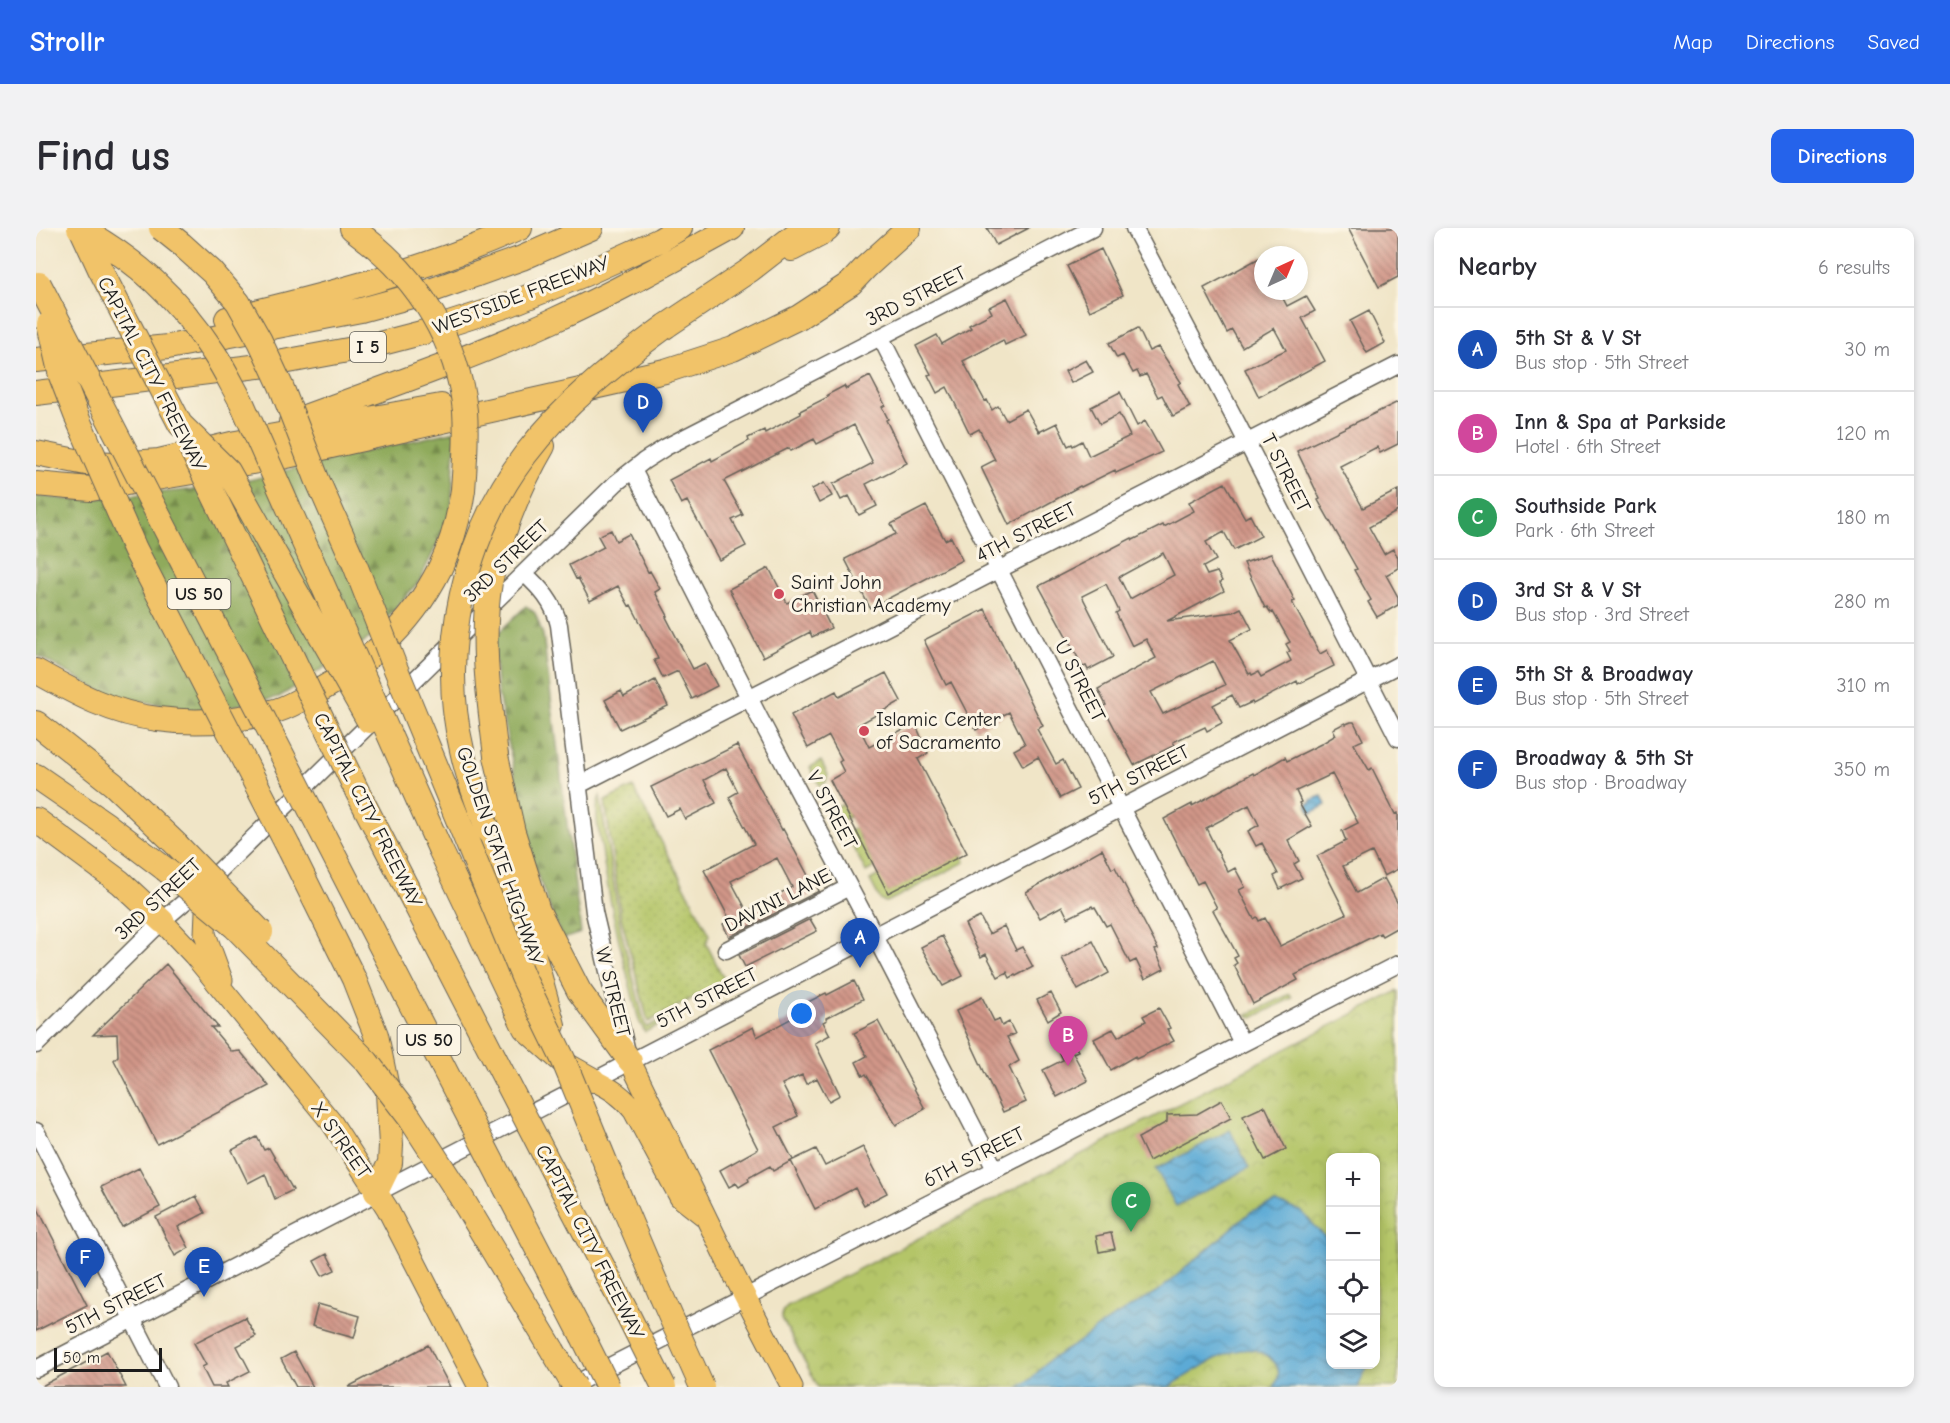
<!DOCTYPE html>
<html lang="en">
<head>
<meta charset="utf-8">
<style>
  :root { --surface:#fff; --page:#f2f2f3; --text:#2b2b33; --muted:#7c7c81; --line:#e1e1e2; --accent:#2563eb }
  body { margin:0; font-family:"Comic Neue",sans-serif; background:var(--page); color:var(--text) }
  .controls { position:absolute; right:18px; bottom:18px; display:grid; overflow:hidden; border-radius:12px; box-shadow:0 3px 9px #0003 }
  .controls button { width:54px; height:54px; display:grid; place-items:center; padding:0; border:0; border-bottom:2px solid var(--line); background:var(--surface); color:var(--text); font:30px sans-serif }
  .compass { position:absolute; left:1218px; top:18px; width:54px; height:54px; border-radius:50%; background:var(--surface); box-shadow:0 3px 9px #0003; rotate:44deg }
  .scale { position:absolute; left:18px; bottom:15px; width:108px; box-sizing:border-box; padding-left:6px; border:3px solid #1c1c1c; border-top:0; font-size:16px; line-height:21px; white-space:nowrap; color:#1c1c1c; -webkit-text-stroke:4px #fcf5e5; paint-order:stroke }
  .you { position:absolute; left:766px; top:786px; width:21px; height:21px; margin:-15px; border:4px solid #fff; border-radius:50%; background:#1a73e8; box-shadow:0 0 0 9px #1a73e833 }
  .badge { display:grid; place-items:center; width:39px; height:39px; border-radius:50%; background:var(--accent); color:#fff; font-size:20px; font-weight:700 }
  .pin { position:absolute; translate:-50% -50px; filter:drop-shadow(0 2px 3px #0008) }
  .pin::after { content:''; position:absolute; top:32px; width:21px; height:18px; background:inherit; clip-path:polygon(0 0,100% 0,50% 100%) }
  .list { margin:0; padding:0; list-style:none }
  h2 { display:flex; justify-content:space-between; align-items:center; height:78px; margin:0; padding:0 24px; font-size:26px }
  h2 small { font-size:20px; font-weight:400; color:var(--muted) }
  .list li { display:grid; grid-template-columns:39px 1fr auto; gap:18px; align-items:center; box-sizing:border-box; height:84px; padding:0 24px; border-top:2px solid var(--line) }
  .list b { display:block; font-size:22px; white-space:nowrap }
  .list p { margin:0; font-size:20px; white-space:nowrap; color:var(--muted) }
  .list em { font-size:20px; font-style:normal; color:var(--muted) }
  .icon { flex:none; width:33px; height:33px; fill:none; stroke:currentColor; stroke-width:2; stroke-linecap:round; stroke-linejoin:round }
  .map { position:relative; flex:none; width:1362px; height:1159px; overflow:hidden; border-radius:12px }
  header { display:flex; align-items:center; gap:36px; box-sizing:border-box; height:84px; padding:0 30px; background:var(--accent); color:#fff }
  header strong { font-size:28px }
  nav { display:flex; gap:33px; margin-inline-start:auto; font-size:21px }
  .intro { display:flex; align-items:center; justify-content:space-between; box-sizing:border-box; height:144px; padding:0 36px }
  h1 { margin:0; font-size:42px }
  .button { padding:15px 27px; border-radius:12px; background:var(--accent); color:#fff; font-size:21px; font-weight:700 }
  main { display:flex; gap:36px; padding:0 36px }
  aside { flex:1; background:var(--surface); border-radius:12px; box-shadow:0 3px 9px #0003 }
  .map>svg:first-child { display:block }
  .grass { fill:#b4c568; stroke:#687042; stroke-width:1.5 }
  .forest { fill:url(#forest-firs); stroke:#56633c; stroke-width:1.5 }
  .park { fill:url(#park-crowns); stroke:#687042; stroke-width:1.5; fill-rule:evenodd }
  .garden { fill:url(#garden-dots); stroke:#687042; stroke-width:1.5 }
  .water { fill:url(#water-waves); stroke:#3c6379; stroke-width:1.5 }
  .building { fill:url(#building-back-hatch); fill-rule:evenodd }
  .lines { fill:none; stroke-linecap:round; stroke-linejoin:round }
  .minor-casing { stroke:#666258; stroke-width:19 }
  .major-casing { stroke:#666258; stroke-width:23 }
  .highway-casing { stroke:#666258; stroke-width:26 }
  .minor { stroke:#fff; stroke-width:16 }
  .major { stroke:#f1c369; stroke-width:21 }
  .highway { stroke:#f1c369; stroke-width:24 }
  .highway-bridge-casing { stroke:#666258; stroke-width:26; stroke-linecap:butt }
  .highway-bridge { stroke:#f1c369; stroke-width:24 }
  .poi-dot { fill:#d1495b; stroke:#fcf5e5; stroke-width:2 }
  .labels { text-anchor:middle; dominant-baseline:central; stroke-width:6; stroke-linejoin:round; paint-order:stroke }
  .shield { fill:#fcf5e5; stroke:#5f5d58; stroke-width:1.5 }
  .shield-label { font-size:18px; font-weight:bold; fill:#1c1c1c }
  .street-label { font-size:20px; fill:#1c1c1c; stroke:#fcf5e5 }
  .poi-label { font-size:20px; fill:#1c1c1c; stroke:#fcf5e5; text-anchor:start }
</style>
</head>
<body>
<header>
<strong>Strollr</strong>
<nav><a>Map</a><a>Directions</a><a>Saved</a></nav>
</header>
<div class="intro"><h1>Find us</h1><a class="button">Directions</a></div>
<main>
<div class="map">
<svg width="1362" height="1159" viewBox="0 0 1362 1159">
  <defs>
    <pattern id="forest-firs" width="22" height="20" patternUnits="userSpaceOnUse" patternTransform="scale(1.5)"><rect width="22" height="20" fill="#8faa5c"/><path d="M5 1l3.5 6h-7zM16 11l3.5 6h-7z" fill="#748a4b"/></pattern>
    <pattern id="park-crowns" width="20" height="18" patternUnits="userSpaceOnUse" patternTransform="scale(1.5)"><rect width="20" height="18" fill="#b4c568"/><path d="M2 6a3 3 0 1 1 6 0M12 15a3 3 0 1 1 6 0" fill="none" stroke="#9aa95a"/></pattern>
    <pattern id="garden-dots" width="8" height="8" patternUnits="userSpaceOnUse" patternTransform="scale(1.5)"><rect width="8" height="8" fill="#b4c568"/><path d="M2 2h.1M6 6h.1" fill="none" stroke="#9aa95a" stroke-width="1.8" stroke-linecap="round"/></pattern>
    <pattern id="water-waves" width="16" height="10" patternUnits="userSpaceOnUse" patternTransform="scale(1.5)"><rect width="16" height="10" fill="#5caad6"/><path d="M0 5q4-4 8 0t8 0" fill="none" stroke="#4b8aad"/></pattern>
    <pattern id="building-back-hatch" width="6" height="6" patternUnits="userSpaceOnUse" patternTransform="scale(1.5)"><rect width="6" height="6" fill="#d19688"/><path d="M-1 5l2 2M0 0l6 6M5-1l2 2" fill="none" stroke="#a97a6e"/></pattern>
  </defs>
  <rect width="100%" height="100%" fill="#fcf5e5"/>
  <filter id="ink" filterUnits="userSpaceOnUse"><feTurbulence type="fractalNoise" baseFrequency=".0167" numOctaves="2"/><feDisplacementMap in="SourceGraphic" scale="12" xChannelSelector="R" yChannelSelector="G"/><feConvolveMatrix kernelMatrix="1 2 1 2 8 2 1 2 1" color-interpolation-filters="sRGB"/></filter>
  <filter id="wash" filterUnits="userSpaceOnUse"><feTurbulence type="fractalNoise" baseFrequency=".008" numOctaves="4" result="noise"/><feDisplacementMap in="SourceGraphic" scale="24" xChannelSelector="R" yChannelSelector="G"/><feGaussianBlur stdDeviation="1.35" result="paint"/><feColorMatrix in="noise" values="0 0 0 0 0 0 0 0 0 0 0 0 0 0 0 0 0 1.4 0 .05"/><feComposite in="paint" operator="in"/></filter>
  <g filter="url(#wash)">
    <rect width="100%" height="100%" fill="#f0e5c7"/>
    <path class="grass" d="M785,533L792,547L790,554L784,558L774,539Z
      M564,568L585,703L609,797L611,799L637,785L639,789L609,804L603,793C588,735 574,682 566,622C563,606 557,583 564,568Z
      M807,576L813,589L804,593L797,580Z
      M819,600L839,639L830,644L810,605Z
      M926,627L929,634L851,674L845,673L834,652L843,647Z
      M1254,766L1256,770L1217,790L1211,787Z"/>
    <path class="forest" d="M420,203L415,286L384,352L334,410L243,469L166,484L72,467L0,427V268L39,272L186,259L299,230Z
      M490,378L499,385L507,407L545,705L526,711L498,638L461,461L458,409Z"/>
    <path class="park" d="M1362,763V1159H782L746,1090V1084L751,1078ZM1294,930H1340V1136H1294Z"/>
    <path class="garden" d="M597,559L674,707L670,715L689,753C663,766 638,781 612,794L585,689L569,573Z"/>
    <path class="water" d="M1286,568L1290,577L1275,585L1271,576L1275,574V572Z
      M1194,902L1213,940L1140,978L1120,941Z
      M1239,975L1265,983L1289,1009L1294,1018V1136L1332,1137L1322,1159H1238C1243,1150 1245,1142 1238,1134C1213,1104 1171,1136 1147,1150C1142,1153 1136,1158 1131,1159C1118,1159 1102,1159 1089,1159C1054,1159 1018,1159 983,1159L995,1151L1013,1132L1040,1116L1065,1097L1125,1061L1216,983Z"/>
    <g id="blocks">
      <path class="building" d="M951,0H993L960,17Z
        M1312,0H1362V49L1343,59Z
        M1065,21L1087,67L1054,83L1031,38Z
        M1227,28V63H1243L1251,78L1270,68L1279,83L1266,90L1289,133L1223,169L1209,141L1250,122L1238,100L1206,119L1196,102L1191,105L1168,60Z
        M971,70L990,107L969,117L967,112L927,133L949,173L951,172L956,182L962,178L970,192L990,181L1003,204L1021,195L1032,218L1036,216L1037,218L1046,213L1053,228L1094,208L1083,186L1064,196L1055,179L1084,164L1101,198L1109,193L1126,224L1080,245L1079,242L1045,259L1044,258L973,297L945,239L959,232L943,201L934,206L911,159L901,165L892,147L895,146L880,118L901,107L906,116L935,100L933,97L956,85L953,79Z
        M1333,83L1349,115L1331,125L1314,93Z
        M1102,100L1113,123L1122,119L1145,154L1142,156L1154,179L1137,188L1126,167L1122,169L1110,146L1104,149L1101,143L1097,145L1087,127L1081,130L1073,115Z
        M1050,132L1057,144L1035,155L1029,143Z
        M834,148L849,177L846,179L852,191L850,192L871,235L830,256L841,278L823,287L813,268L805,272L797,256L837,235L818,197L781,216L778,211L755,223L753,220L688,253L707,287L696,292L710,318L683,332L651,273L645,276L633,252L675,230L676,233L713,213L712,210L728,202L729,205L765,186L764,183L792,169L791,167L808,158L810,161Z
        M1362,174V216L1344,225L1341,219L1304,238L1327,280L1362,262V283L1333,299L1348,326L1357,321L1362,329V340L1350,347L1362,369V377L1341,389L1332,374L1335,372L1318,342L1321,341L1282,272L1284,271L1261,223Z
        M788,255L796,268L783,275L776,261Z
        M1189,255L1209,290L1214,287L1225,308L1198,322L1188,304L1170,314L1180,332L1167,339L1171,347L1181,344L1186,353L1184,355L1188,363L1131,393L1197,384L1205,380L1216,401L1194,412L1213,446L1215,445L1216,447L1222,444L1225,449L1255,433L1251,425L1254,423L1250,416L1254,414L1237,384L1235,385L1231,379L1229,380L1208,335L1235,326L1259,373L1256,374L1284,426L1291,422L1298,438L1262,456L1261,453L1217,476L1216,474L1203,480L1196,467L1177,477L1186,495L1171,503L1169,499L1137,514L1139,517L1098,537L1067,478L1070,477L1062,461L1120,430L1110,411L1096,418L1080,385L1083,383L1070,356L1046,368L1077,429L1052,442L1050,438L1047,439L1003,358L1096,310L1097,312L1127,297L1128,299L1158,283L1153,274ZM1127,325L1138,347L1094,371L1083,349ZM1177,433L1189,457L1127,486L1115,464Z
        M890,278L909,312L915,309L926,332L834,380L809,331L860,306L855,296Z
        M575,302L580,313L593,306L612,344L614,343L624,361L619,364L632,388L630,389L657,441L669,435L681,458L656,471L642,443L627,450L618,432L622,431L617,419L595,377L593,378L582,358L554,373L542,350L540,351L533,337L568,319L562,308Z
        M733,340L751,375L776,362L795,400L776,409L774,404L727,429L693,361Z
        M949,381L1007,498L1001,501L1020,536L1027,532L1042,561L1024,570L1002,529L987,538L978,522L989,516L973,484L940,502L915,454L910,457L888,412Z
        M850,445L865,473L822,497L833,519L879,495L892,525L882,531L931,625L852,665L794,552L808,544L803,534L806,532L793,508L772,520L755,487L800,463L803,469Z
        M619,452L632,478L584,501L569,472L585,463L588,469Z
        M1315,494H1318L1327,512L1318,516L1333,542L1336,540L1359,586L1362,585V641L1348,648L1336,624L1307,638L1321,665L1348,650L1362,676V699L1346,708L1344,705L1259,747L1262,752L1217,776L1198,737L1201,735L1198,730L1202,728L1177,682L1181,680L1167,653L1161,656L1128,591L1156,576V578L1217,545L1218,547L1249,529L1251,533L1285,516L1300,507L1297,501L1309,495L1310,496ZM1296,546L1322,595L1306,603L1310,613L1281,628L1310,686L1244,718L1229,690L1223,693L1221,689L1218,691L1203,662L1209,659L1199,640L1192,644L1170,600L1213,577L1223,597L1212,603L1220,618L1226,615L1242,646L1238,648L1244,661L1266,650L1258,636L1263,633L1252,612L1276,598L1263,575L1265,574L1260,563Z
        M701,517L746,602L747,601L774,651L776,650L783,663L693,709L687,696L694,692L668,642L718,616L693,569L702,564L690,540L668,552L680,575L649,591L644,581L630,588L615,559ZM741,630L756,659L711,683L695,653Z
        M1066,621L1076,641L1079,639L1122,721L1119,722L1128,741L1109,751L1100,732L1094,735L1074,696L1070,698L1059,679L1057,680L1056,678L1032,690L1026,678L1004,690L990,664Z
        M944,689L953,706L968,698L980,722L986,719L997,739L980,748L979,747L974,750L971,744L962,749L950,726L945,729L929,696Z
        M774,691L781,703L709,739L703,727Z
        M906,708L927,748L907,758L885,719Z
        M1057,713L1073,745L1042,762L1026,730Z
        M130,736L182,799H175L196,824L204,823L233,858L121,916L78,832L82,828L81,806L57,807Z
        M818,753L827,771L790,790L791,792L787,794L794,807L779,815L804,867L793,873L781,850L770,856L766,847L746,856L762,888L740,899L757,932L737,943L734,938L712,950L713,953L703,959L700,955L693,959L684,942L722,921L672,822L717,799L721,809L773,781L770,775L790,765L791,767Z
        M1015,765L1025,784L1012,792L1001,772Z
        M946,769L958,793L963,791L966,798L973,794L979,806L971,809L983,833L973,839L990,874L967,884L920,783Z
        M1123,780L1134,800L1131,801L1138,813L1100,831L1099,828L1075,842L1058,811L1077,801L1082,809L1110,793L1107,788Z
        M842,793L889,881L860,897L830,846L827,848L820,834L831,828L818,805Z
        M1035,811L1042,823L1037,825L1052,853L1021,869L1007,842L1027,832L1021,818Z
        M1186,872L1195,890L1113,933L1102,910L1131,894V887L1161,886Z
        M1229,878L1250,921L1229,932L1207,888Z
        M221,909L228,922L233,920L257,962L239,971L229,946L212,955L196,922Z
        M827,919L851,965L828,977L819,960L779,981L755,933L780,921L789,938Z
        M103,940L124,979L86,999L65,959Z
        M160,968L169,985L142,999L153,1020L139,1028L120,989Z
        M0,977L51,1077L0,1103Z
        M1075,1005L1079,1021L1063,1024L1060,1008Z
        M291,1026L299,1042L286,1048L278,1033Z
        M282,1076L324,1088L318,1110L276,1098Z
        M209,1089L220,1108L201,1118L214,1143L190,1155L192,1159H176L166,1139L170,1137L158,1115Z
        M392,1117L414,1159H312Z
        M71,1123L90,1159H4Z
        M258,1124L277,1159H260L245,1131Z"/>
    </g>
  </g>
  <g filter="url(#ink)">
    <use href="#blocks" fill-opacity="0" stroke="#666258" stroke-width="1.5"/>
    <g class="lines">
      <defs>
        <path id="minor" d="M1098,0L1201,195L1362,510
          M845,110L963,342L1206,815
          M597,242L724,491L827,685L959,941
          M488,345C504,360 518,374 523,397L558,684L591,824
          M541,558L1362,137
          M690,722L813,659
          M0,817L126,693L172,654L580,255L608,233L630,219L1057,0
          M0,903L131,1159
          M0,1141L1362,437
          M533,1159L1362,736"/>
        <path id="major" d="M171,661L169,706L186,752
          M126,693L158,727L296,895L351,980L443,1159
          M594,833L699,1049L756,1159
          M557,852C574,860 587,868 598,883L644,969L667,987"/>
        <path id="highway" d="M316,0L330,11
          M756,21L783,7L792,0
          M191,91C291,67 390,42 484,0
          M630,98L714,42L768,0
          M0,132L132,119L325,82L394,63L486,30L555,0
          M0,165L231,137L339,117L385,105L472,77L549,46L624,12L644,0
          M255,194C342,162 430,132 514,94C576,66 636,33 696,0
          M0,225L50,235L82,236L123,233L200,215L405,178
          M0,256L55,261L246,229L629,143L697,121L763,89L815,55L830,39L873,0
          M454,354C465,305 482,261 507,218
          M0,443C39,465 77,486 122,491C158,496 199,493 235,484C245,482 255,477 264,472C323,445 375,399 404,340C416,316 423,289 427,262
          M0,495L77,556L141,617
          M460,528L477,604L502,683L543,763L594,833
          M0,548L71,597L129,641
          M0,592L84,654L126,693
          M453,604L496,721L517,797
          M253,620L318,751L340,807L352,865L355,917L354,935L340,964
          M404,621L489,800L532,838L557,852
          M509,928L591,1085
          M464,949L546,1107
          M425,969L517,1123
          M586,975L625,1067"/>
      </defs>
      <use href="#minor" class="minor-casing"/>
      <use href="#major" class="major-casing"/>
      <use href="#highway" class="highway-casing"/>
      <use href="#minor" class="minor"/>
      <use href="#major" class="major"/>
      <use href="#highway" class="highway"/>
      <defs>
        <path id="highway-bridge" d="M43,0C101,32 141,69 178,125C188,140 196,157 205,173L404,621
          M45,0L64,41L144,196L192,243L333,493
          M125,0L145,16L176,44L202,74L224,113L245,158L281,251L319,337L359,439L487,749L527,831L586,975
          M330,11C383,52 422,115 429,183C431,210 429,236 427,262
          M3,56L464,949
          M13,96L25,148L40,187L99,321L253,620
          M155,220L322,565L509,928
          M454,354C444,413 453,470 460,528
          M453,604C442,577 432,550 426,522C402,423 428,308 489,227C527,177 579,135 630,98
          M141,617L225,704
          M129,641L199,699L331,834L374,890L425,969
          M625,1067L666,1159
          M591,1085L628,1159
          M546,1107L572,1159
          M517,1123L539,1159"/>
      </defs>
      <use href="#highway-bridge" class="highway-bridge-casing"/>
      <use href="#highway-bridge" class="highway-bridge"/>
    </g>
  </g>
  <g class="poi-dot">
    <circle cx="743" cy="366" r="6"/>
    <circle cx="828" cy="503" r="6"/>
  </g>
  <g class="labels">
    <g class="shield">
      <rect x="314" y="104" width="36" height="30" rx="4.5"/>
      <rect x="131.5" y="351" width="63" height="30" rx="4.5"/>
      <rect x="361.5" y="797" width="63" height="30" rx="4.5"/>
    </g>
    <g class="shield-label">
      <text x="332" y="119">I 5</text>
      <text x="163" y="366">US 50</text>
      <text x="393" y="812">US 50</text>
    </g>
    <g class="street-label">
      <text transform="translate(485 67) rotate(-21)">WESTSIDE FREEWAY</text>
      <text transform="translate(880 68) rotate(-27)">3RD STREET</text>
      <text transform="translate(116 146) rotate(63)">CAPITAL CITY FREEWAY</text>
      <text transform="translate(1250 245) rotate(63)">T STREET</text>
      <text transform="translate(990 304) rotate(-27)">4TH STREET</text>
      <text transform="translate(470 333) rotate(-44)">3RD STREET</text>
      <text transform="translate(1044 453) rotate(63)">U STREET</text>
      <text transform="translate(1103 547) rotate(-27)">5TH STREET</text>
      <text transform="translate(332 582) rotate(63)">CAPITAL CITY FREEWAY</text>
      <text transform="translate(796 582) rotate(62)">V STREET</text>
      <text transform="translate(464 628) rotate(71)">GOLDEN STATE HIGHWAY</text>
      <text transform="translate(122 671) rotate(-43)">3RD STREET</text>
      <text transform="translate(742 672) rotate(-27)">DAVINI LANE</text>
      <text transform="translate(577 764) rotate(76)">W STREET</text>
      <text transform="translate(671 770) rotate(-27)">5TH STREET</text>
      <text transform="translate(305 912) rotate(55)">X STREET</text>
      <text transform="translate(938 929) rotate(-27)">6TH STREET</text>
      <text transform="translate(554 1014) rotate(63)">CAPITAL CITY FREEWAY</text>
      <text transform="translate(80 1076) rotate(-27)">5TH STREET</text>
    </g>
    <g class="poi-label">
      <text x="755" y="354">Saint John<tspan x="755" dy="23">Christian Academy</tspan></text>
      <text x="840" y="491">Islamic Center<tspan x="840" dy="23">of Sacramento</tspan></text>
    </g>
  </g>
</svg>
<div class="controls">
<button>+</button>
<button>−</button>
<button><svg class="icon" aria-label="locate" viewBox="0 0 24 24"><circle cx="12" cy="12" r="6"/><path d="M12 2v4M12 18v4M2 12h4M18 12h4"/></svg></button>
<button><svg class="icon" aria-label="layers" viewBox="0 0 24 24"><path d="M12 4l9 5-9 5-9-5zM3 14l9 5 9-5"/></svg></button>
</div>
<svg class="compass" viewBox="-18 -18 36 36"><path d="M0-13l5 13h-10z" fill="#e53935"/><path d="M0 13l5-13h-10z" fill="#7c7c81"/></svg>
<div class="scale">50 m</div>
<div class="you"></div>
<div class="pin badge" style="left:824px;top:740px;background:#1a4fb4">A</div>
<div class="pin badge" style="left:1032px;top:838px;background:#d1479c">B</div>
<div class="pin badge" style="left:1095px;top:1004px;background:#2e9e5b">C</div>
<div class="pin badge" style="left:607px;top:205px;background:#1a4fb4">D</div>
<div class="pin badge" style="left:168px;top:1069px;background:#1a4fb4">E</div>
<div class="pin badge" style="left:49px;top:1060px;background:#1a4fb4">F</div>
</div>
<aside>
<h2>Nearby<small>6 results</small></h2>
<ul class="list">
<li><span class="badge" style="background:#1a4fb4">A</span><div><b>5th St &amp; V St</b><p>Bus stop · 5th Street</p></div><em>30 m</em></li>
<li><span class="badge" style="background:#d1479c">B</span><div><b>Inn &amp; Spa at Parkside</b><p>Hotel · 6th Street</p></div><em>120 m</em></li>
<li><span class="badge" style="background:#2e9e5b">C</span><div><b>Southside Park</b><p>Park · 6th Street</p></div><em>180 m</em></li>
<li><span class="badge" style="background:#1a4fb4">D</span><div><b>3rd St &amp; V St</b><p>Bus stop · 3rd Street</p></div><em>280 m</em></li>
<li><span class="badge" style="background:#1a4fb4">E</span><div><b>5th St &amp; Broadway</b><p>Bus stop · 5th Street</p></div><em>310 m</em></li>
<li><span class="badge" style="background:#1a4fb4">F</span><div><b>Broadway &amp; 5th St</b><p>Bus stop · Broadway</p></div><em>350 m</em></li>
</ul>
</aside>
</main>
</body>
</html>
